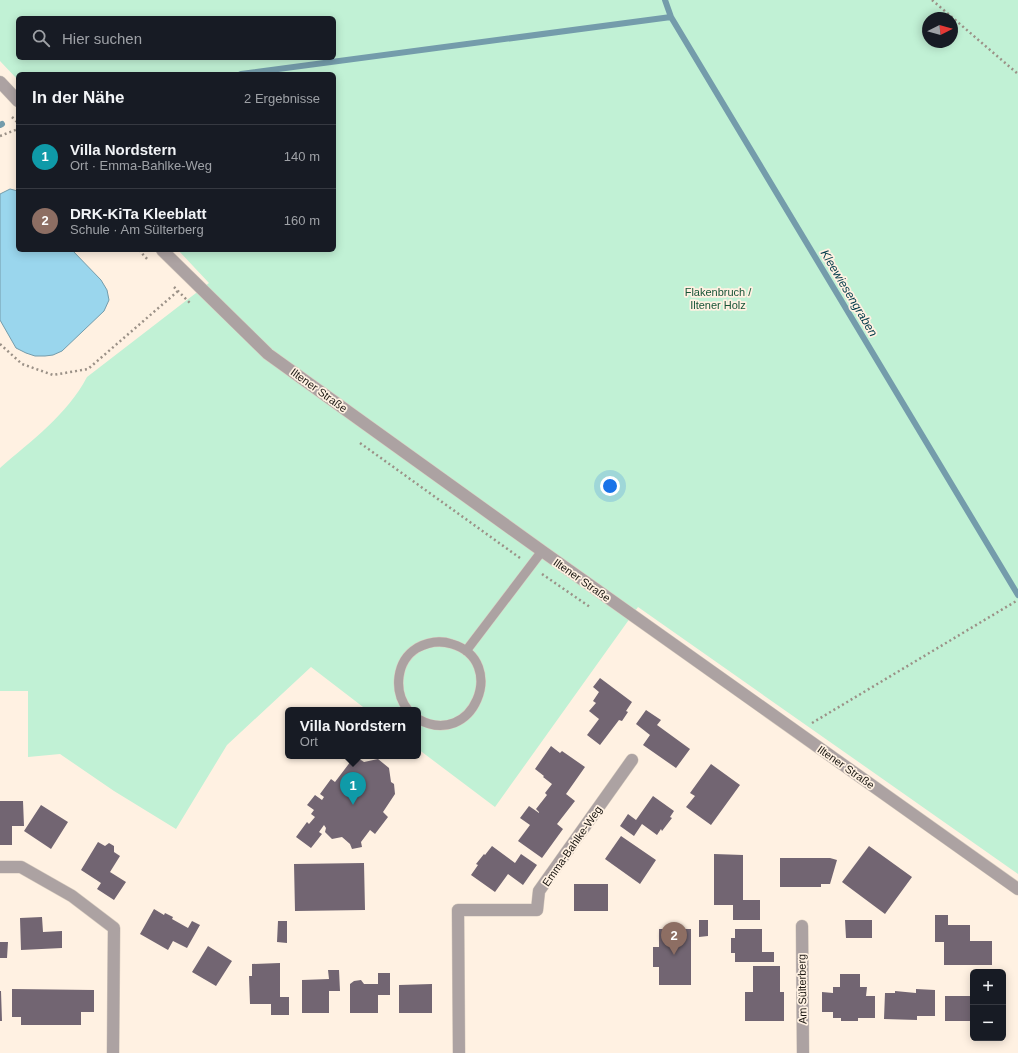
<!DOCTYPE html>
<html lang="de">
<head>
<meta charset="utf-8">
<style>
  :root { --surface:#171b24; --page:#242831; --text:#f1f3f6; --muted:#9ea1a6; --line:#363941; --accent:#d93025 }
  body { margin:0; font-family:Arial,sans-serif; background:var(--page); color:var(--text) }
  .controls { position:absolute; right:12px; bottom:12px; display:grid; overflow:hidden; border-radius:6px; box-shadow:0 2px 10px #0003 }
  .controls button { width:36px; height:36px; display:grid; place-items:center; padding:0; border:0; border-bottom:1px solid var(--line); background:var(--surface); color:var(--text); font:20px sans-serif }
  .compass { position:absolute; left:922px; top:12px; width:36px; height:36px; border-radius:50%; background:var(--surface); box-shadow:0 2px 10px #0003; rotate:84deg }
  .you { position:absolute; left:610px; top:486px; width:14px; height:14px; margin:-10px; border:3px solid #fff; border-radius:50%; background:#1a73e8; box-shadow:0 0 0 6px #1a73e833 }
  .badge { display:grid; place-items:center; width:26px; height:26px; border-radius:50%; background:var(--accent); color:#fff; font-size:13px; font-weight:700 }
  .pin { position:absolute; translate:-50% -33px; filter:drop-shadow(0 1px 2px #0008) }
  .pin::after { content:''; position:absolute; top:21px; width:14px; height:12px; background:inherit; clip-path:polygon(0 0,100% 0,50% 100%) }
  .popup { position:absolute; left:285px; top:707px; width:136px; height:52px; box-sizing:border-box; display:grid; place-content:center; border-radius:6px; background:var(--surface); filter:drop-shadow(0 1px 3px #0005); font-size:13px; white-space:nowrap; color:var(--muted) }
  .popup b { font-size:15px; color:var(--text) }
  .popup::after { content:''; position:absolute; left:50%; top:100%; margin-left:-8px; border:8px solid transparent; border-top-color:var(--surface) }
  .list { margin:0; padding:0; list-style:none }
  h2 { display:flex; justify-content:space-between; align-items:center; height:52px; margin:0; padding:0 16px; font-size:17px }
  h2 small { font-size:13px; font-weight:400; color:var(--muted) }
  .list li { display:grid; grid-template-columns:26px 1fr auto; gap:12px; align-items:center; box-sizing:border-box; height:64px; padding:0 16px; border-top:1px solid var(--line) }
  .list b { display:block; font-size:15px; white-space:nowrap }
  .list p { margin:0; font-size:13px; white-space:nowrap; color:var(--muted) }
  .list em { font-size:13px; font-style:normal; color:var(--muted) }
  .icon { flex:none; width:22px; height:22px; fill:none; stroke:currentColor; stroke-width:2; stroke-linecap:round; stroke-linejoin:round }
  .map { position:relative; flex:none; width:1018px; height:1053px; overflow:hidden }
  .search { position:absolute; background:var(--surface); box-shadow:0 2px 10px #0003; left:16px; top:16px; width:320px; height:44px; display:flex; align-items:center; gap:10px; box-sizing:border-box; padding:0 14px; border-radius:6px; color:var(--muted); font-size:15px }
  .panel { position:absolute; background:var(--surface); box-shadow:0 2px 10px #0003; left:16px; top:72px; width:320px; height:180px; border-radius:6px }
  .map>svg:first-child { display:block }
  .green { fill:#c1f1d5; fill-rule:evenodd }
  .water { fill:#9ad6ed; stroke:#749cab }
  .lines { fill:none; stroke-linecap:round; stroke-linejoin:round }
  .stream { stroke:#749cab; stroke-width:6 }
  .building { fill:#726572 }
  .service-casing { stroke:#dacec1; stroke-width:10 }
  .minor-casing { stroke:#dacec1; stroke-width:13 }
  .tertiary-casing { stroke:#dacec1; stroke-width:13 }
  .path { stroke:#9b9187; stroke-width:2.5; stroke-dasharray:2 3; stroke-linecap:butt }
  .service { stroke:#aca2a2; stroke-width:9 }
  .minor { stroke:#aca2a2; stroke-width:12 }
  .tertiary { stroke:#aca2a2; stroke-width:12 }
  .labels { text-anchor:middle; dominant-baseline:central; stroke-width:3.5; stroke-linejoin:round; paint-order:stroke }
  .park-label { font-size:11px; fill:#175437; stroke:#fff1e2 }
  .street-label { font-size:11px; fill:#1a1611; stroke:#fff1e2 }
  .water-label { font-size:12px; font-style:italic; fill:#013a4a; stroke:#fff1e2 }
</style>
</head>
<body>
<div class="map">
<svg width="1018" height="1053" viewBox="0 0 1018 1053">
  <rect width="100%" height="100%" fill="#fff1e2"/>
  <path class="green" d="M0,0H1018V874L638,607L495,807L418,749V710H367L311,667L227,745L176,829L114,791L60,754L28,757V691H0V468C32,440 67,415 87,377L209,283L178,250H334V74H18V80L0,61ZM18,18H334V58H18ZM928,18H952V42H928Z"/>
  <path class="water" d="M10,189L18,191V250H72L101,280L107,290L109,300L104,311L62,351L53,355L45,356H35L26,353L16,348L0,320V194Z"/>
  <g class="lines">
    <path class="stream" d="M665,0L671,17L1018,595
      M241,74L671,17
      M0,125L2,124"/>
  </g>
  <path class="building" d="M600,678L632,702L626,711L628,712L622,721L619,720L600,745L587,735L599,719L589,711L596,703L593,701L599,692L593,687Z
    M646,710L661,720L657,725L690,749L676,768L643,745L650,735L636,724Z
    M551,746L560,753L562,751L585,767L566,794L575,801L557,824L563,829L542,858L518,841L530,825L520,818L529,806L539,813V812L536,809L547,795L545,793L552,784L543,777L544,776L535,769Z
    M378,759L389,768L391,782L394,784L395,794L383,812L388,817L375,834L370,830L361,842L362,847L352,849L350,844L342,837L332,839L325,832L326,828L324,825L319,832L322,834L311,848L296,837L307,822L309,824L315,817L311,814L314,810L307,805L315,795L322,800L324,797L320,794L331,779L335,782L351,761L361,760L364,762Z
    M711,764L740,785L711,825L686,807L695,796L690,793Z
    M653,796L674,811L670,817L672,818L662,831L661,829L657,835L642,824L634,836L620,826L628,814L636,820Z
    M0,801H23L24,826H12V845H0Z
    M41,805L68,822L51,849L24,831Z
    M621,836L656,860L640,884L605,859Z
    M98,842L105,846L109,843L114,846V852L120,856L110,872L126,882L114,900L97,889L101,883L81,870Z
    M492,846L515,863L521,854L537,865L523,885L508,874L495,892L471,875L478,865L476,864L484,854L485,855Z
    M869,846L912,877L885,914L842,882Z
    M714,854L743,855V900H760V920H733V905H714Z
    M780,858H830L837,860L830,884H821V887H780Z
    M364,863L365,910L295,911L294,864Z
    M574,884H608V911H574Z
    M154,909L164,915L165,913L173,917L172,919L188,928L192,921L200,925L187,948L173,941L168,950L140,934Z
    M935,915H948V925H970V941H992V965H944V942H935Z
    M42,917L43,932L62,931V948L21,950L20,918Z
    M699,920H708V936L699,937Z
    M845,920H872V938H846Z
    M278,921H287V943L277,942Z
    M659,929H691V985H659V967H653V947H659Z
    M735,929H762V952H774V962H735V953H731V938H735Z
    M0,942H8L7,958H0Z
    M208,946L232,961L216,986L192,972Z
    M280,963V997H289V1015H271V1004H250L249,976H252V964Z
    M753,966H780V992H784V1021H745V992H753Z
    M328,970H339L340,991H329V1013H302V980L329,979Z
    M378,973H390V995H378V1013H350V984L354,981L361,980L364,984H378Z
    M840,974H860V987H867L866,996H875V1018H858V1021H841V1018H833V1012H822V992L833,993V987H840Z
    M432,984V1013H399V985Z
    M12,989L94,990V1012H81V1025H21V1017H12Z
    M916,989L935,990V1016H917V1020L884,1019L885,993H895V991L916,993Z
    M0,991H1L2,1021H0Z
    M945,996H973V1021H945Z"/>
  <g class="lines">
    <defs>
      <path id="service" d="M466,651L542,551
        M408,710C393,691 396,661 417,648C428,642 440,640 452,644C509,661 473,750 418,719"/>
      <path id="minor" d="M0,867H21L72,896L114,928L113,1053
        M802,926L803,1053
        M459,1053L458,910H537L539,891L632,760"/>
      <path id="tertiary" d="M0,82L18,101
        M162,250L268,354L542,551L1018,889"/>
    </defs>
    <use href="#service" class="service-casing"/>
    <use href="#minor" class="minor-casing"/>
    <use href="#tertiary" class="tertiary-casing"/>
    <path class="path" d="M932,0L1018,74
      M12,117L18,123
      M0,136L18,129
      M139,250L148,260
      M174,287L190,303
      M0,344L22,364L53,375L88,369L178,291
      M360,443L520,558
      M542,574L590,607
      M812,723L1018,600"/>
    <use href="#service" class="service"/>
    <use href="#minor" class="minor"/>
    <use href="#tertiary" class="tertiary"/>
  </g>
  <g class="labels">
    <g class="park-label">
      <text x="718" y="292">Flakenbruch /<tspan x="718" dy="13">Iltener Holz</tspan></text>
    </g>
    <g class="street-label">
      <text transform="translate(319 390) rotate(36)">Iltener Straße</text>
      <text transform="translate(582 580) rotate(35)">Iltener Straße</text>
      <text transform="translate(846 767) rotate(35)">Iltener Straße</text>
      <text transform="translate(572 846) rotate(-55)">Emma-Bahlke-Weg</text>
      <text transform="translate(802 989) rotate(-91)">Am Sülterberg</text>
    </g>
    <g class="water-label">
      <text transform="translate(849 293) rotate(59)">Kleewiesengraben</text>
    </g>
  </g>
</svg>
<div class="controls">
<button>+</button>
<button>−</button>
</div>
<svg class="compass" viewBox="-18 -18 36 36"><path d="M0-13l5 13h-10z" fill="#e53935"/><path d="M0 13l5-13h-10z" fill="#9ea1a6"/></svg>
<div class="you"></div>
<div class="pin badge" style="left:353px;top:805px;background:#0f9aa8">1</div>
<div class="popup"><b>Villa Nordstern</b>Ort</div>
<div class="pin badge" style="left:674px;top:955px;background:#8d6e63">2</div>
<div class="search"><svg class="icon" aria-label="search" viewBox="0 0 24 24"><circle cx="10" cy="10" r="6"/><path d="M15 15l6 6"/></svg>Hier suchen</div>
<section class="panel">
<h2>In der Nähe<small>2 Ergebnisse</small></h2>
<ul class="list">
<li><span class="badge" style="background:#0f9aa8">1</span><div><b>Villa Nordstern</b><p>Ort · Emma-Bahlke-Weg</p></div><em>140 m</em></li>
<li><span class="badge" style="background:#8d6e63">2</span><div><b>DRK-KiTa Kleeblatt</b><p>Schule · Am Sülterberg</p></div><em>160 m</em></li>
</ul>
</section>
</div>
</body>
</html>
